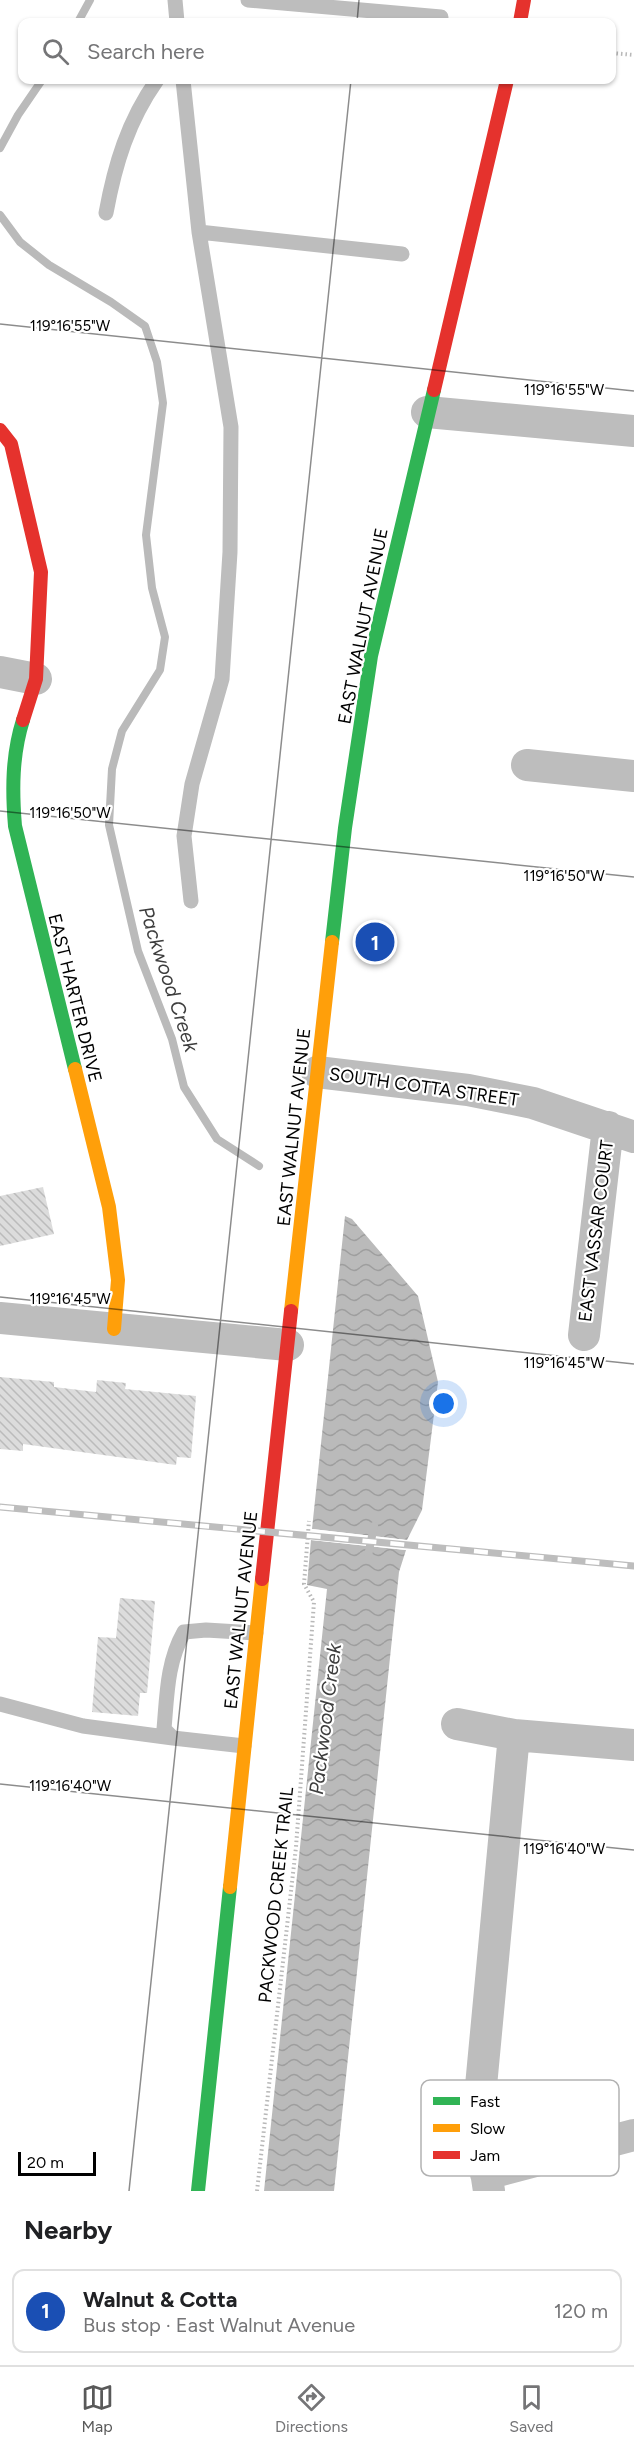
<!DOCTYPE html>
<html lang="en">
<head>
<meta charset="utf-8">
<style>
  :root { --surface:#fff; --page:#f6f6f6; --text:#202124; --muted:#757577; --line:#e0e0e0; --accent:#595959 }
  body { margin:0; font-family:Figtree,sans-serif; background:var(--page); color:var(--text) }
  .scale { position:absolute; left:18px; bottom:15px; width:78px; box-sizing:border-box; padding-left:6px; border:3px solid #000; border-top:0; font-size:16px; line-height:21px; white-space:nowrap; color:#000; -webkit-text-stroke:4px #fff; paint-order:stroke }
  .you { position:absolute; left:444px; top:1404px; width:21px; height:21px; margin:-15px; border:4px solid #fff; border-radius:50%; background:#1a73e8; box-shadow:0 0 0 9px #1a73e833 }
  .badge { display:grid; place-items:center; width:39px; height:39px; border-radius:50%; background:var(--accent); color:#fff; font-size:20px; font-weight:700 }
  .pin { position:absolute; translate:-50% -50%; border:3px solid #fff; box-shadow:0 2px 6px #0006 }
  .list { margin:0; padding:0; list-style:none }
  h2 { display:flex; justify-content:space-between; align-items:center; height:78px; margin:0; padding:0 24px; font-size:26px }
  h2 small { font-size:20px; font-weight:400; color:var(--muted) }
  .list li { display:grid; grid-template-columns:39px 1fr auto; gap:18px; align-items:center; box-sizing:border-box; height:84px; margin:0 12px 12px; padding:0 12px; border:2px solid var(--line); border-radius:12px }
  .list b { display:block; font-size:22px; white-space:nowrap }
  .list p { margin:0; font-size:20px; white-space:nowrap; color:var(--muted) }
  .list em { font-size:20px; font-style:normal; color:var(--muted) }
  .icon { flex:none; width:33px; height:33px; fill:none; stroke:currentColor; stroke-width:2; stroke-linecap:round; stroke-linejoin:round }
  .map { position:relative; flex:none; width:634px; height:2191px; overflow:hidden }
  .search { position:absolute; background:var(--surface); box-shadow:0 2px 4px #0004; left:18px; right:18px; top:18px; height:66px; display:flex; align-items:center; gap:15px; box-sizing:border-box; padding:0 21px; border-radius:12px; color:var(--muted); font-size:22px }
  .sheet { height:174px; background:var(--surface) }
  nav { display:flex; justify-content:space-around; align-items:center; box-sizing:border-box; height:84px; border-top:2px solid var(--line); background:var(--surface); font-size:16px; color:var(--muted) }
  nav a { display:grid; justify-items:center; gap:3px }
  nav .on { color:var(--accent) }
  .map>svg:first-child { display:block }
  .water { fill:url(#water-waves) }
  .pier { fill:#fff }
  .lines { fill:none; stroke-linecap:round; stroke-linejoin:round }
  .stream { stroke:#bababa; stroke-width:8 }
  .building { fill:url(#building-back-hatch) }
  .path { stroke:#b8b8b8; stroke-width:4; stroke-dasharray:1.5 3; stroke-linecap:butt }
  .lane { stroke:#bdbdbd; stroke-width:15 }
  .street { stroke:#bdbdbd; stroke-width:32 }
  .fast { stroke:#30b455; stroke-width:14 }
  .slow { stroke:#ff9f0a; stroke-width:14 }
  .jam { stroke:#e5322d; stroke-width:14 }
  .rail-casing { stroke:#bdbdbd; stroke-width:7 }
  .rail { stroke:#fff; stroke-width:4.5; stroke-dasharray:14; stroke-linecap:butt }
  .ticks { fill:none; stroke:#000; stroke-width:1.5; stroke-opacity:0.45 }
  .labels { text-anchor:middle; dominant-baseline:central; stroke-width:4.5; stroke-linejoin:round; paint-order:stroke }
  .street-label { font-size:18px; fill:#000; stroke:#fff }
  .water-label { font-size:20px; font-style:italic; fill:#3e3e3e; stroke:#fff }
  .key { fill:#fff; stroke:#b2b2b2; stroke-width:1.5 }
  .key-label { font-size:16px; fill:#000 }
  .ticks-label { font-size:15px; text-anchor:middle; fill:#000; stroke:#fff; stroke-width:4.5; stroke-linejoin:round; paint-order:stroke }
</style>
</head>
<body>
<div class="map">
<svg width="634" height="2191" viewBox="0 0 634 2191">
  <defs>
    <pattern id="water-waves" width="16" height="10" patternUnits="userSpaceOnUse" patternTransform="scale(1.5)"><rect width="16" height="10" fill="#bababa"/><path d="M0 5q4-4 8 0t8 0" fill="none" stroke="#9e9e9e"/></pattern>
    <pattern id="building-back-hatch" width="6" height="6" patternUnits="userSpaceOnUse" patternTransform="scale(1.5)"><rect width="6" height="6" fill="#dcdcdc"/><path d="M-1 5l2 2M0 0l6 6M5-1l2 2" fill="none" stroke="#bbb"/></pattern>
  </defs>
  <rect width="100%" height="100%" fill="#fff"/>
  <path class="water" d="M345,1216L352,1219L418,1296L438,1382L422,1510L407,1540L312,1529Z
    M311,1540L406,1550L399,1572L334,2191H264L327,1589L307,1585Z"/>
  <path class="pier" d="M312,1529L407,1540L406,1543L311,1532Z
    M311,1537L406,1547V1550L311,1540Z"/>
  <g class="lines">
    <path class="stream" d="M78,22L90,0
      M0,148L18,115L42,80
      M0,215L20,242L49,265L111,302L145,326L157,362L163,403L146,535L152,588L165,637L160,670L122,731L112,769L109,825L138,951L172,1039L184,1087L217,1139L259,1166
      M368,1556L374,1526"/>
  </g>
  <path class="building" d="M43,1187L54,1234L0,1246V1196Z
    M0,1377L54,1382V1387L96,1392L97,1380L126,1383L125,1389L196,1396L191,1458L177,1457L176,1465L23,1444V1451L0,1449Z
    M120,1598L155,1601L147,1693H140L138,1716L92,1712L98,1637L116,1638Z"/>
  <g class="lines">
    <path class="path" d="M612,53L634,55
      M257,2191L296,1847L314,1602L304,1584L309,1521"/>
    <path class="lane" d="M175,0L177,22
      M248,0L441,17
      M183,80L199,232L231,427L230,552L222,679L192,784L184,836L191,901
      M106,213C115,164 128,121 157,80
      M199,232L402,254
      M0,1704L83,1726L173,1738
      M244,1746L173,1738L164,1729C167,1695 167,1662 184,1632L206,1630L256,1633"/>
    <path class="street" d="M427,412L634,431
      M0,672L36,679
      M527,765L634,776
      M317,1072L468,1090L533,1103L634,1137
      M0,1318L288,1345
      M584,1335L608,1127
      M457,1724L514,1735L634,1745
      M486,2174L634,2135
      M489,2191L478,2118L514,1735"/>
    <path class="fast" d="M23,720C12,755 12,790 15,826L75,1069
      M332,942L345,828L371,656L434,390
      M198,2191L230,1887"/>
    <path class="slow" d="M75,1069L109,1207L118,1280L114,1329
      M291,1311L332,942
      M230,1887L262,1579"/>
    <path class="jam" d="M520,22L524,0
      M434,390L507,80
      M0,430L11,444L41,572L36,679L23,720
      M262,1579L291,1311"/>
    <defs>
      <path id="rail" d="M0,1507L634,1566"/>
    </defs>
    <use href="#rail" class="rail-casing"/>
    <use href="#rail" class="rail"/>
  </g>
  <path class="ticks" d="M357,22L359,0M0,324L634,391M0,811L634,877M0,1297L634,1364M0,1784L634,1850M129,2191L351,80"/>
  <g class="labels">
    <g class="street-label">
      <text transform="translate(363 626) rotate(-79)">EAST WALNUT AVENUE</text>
      <text transform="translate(75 998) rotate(76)">EAST HARTER DRIVE</text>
      <text transform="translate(424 1087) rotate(8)">SOUTH COTTA STREET</text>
      <text transform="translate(294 1127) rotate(-84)">EAST WALNUT AVENUE</text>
      <text transform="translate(596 1231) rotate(-83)">EAST VASSAR COURT</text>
      <text transform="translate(241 1610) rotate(-84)">EAST WALNUT AVENUE</text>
      <text transform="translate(276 1895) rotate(-84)">PACKWOOD CREEK TRAIL</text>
    </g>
    <g class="water-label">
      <text transform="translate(169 979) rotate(72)">Packwood Creek</text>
      <text transform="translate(325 1719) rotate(-83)">Packwood Creek</text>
    </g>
  </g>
  <rect x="421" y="2080" width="198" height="96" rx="9" class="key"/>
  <rect x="433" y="2097" width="27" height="8" fill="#30b455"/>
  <rect x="433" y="2124" width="27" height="8" fill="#ff9f0a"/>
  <rect x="433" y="2151" width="27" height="8" fill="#e5322d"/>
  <g class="key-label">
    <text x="470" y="2107">Fast</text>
    <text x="470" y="2134">Slow</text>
    <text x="470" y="2161">Jam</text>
  </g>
  <g class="ticks-label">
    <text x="70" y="331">119°16'55"W</text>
    <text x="564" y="395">119°16'55"W</text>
    <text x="70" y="818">119°16'50"W</text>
    <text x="564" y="881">119°16'50"W</text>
    <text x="70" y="1304">119°16'45"W</text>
    <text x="564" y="1368">119°16'45"W</text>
    <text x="70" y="1791">119°16'40"W</text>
    <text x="564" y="1854">119°16'40"W</text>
  </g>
</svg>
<div class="scale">20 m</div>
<div class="you"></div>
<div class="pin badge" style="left:375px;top:942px;background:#1a4fb4">1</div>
<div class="search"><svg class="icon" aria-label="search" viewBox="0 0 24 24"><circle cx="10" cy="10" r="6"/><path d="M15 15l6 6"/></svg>Search here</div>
</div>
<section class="sheet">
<h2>Nearby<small></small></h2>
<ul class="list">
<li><span class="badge" style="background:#1a4fb4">1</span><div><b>Walnut &amp; Cotta</b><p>Bus stop · East Walnut Avenue</p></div><em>120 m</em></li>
</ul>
</section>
<nav>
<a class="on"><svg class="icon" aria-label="map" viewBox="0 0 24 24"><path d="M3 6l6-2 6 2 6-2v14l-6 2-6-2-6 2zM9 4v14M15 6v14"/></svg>Map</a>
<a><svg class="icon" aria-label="directions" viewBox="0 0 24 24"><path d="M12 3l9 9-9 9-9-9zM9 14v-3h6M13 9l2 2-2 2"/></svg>Directions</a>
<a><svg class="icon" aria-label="saved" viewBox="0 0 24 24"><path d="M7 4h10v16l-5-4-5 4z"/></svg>Saved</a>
</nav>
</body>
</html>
